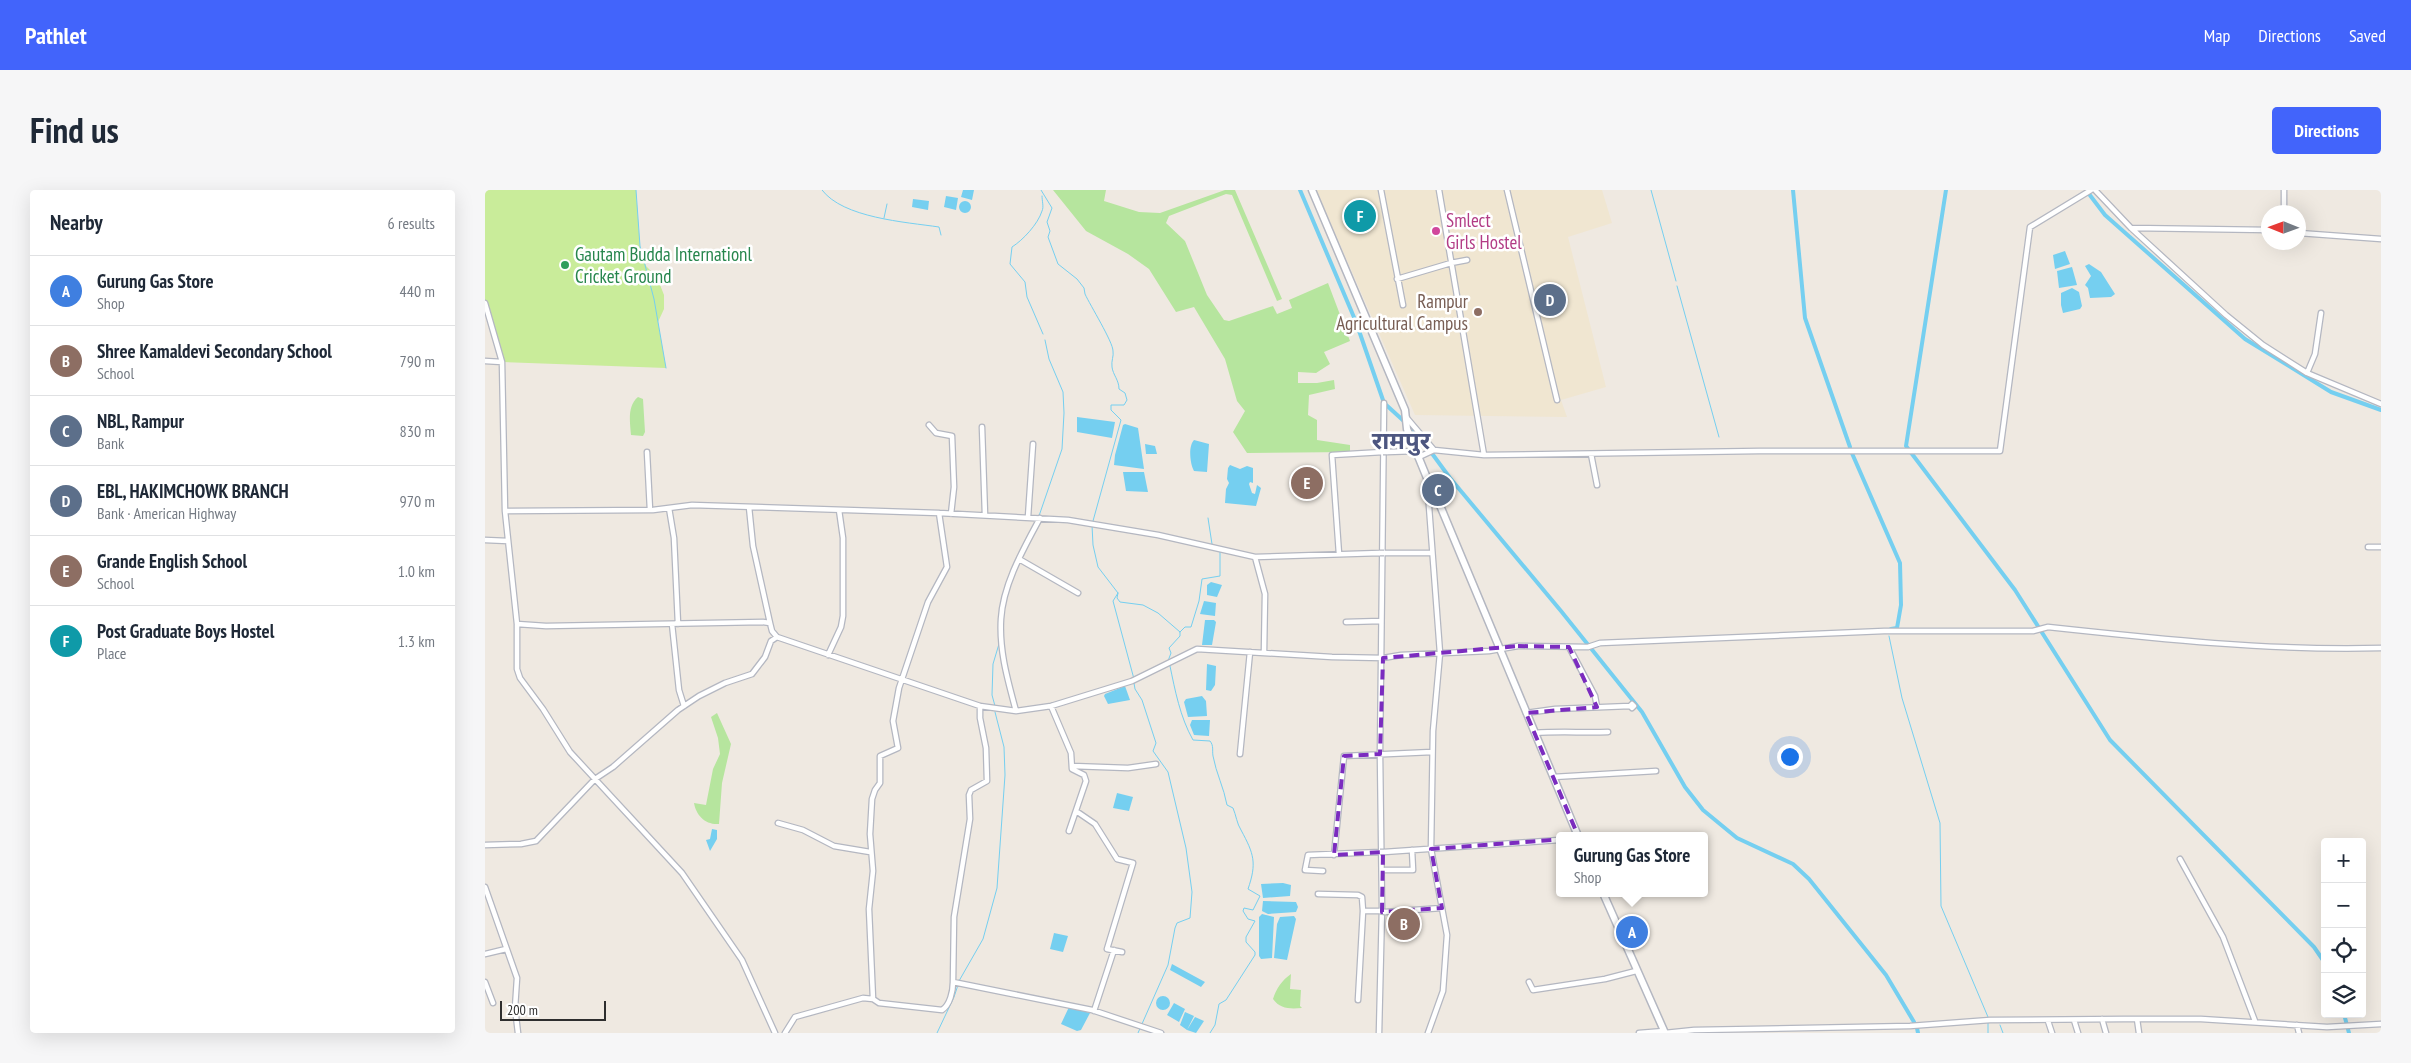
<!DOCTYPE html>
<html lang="en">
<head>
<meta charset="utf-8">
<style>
  :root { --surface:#fff; --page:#f6f6f7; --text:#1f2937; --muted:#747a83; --line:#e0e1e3; --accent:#4264fb }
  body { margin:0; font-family:"PT Sans Narrow","Noto Sans Devanagari",sans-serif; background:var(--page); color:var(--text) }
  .controls { position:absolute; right:15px; bottom:15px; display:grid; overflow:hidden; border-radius:5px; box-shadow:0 5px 20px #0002 }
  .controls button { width:45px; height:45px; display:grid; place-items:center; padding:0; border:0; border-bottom:1px solid var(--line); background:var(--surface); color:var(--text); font:25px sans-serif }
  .compass { position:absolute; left:1776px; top:15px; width:45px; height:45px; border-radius:50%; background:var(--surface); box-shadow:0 5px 20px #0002; rotate:271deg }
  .scale { position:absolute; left:15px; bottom:12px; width:106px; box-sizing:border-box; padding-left:5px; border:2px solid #2e2e2e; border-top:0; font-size:14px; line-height:18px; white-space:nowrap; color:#2e2e2e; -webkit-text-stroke:4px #fff; paint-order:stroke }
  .you { position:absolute; left:1304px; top:566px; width:18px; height:18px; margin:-12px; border:4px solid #fff; border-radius:50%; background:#1a73e8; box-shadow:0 0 0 8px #1a73e833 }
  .badge { display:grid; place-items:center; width:32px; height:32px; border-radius:50%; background:var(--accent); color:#fff; font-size:16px; font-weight:700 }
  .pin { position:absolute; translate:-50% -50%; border:2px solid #fff; box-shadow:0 1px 5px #0006 }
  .popup { position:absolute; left:1071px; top:642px; width:152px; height:65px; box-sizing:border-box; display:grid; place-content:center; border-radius:5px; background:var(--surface); filter:drop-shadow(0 1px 4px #0005); font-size:16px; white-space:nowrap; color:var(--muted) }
  .popup b { font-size:19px; color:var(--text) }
  .popup::after { content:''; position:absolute; left:50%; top:100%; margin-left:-10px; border:10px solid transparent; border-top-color:var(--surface) }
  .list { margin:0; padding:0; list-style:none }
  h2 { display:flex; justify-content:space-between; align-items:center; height:65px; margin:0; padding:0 20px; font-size:21px }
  h2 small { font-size:16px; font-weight:400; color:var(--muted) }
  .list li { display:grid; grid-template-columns:32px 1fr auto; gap:15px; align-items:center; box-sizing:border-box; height:70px; padding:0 20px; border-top:1px solid var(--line) }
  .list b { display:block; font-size:19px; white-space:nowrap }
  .list p { margin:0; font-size:16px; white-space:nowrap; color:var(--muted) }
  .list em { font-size:16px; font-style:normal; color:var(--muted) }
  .icon { flex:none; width:28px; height:28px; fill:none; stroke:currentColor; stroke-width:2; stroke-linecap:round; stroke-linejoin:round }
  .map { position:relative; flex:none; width:1896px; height:843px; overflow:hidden; border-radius:5px }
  header { display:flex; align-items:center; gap:30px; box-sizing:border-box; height:70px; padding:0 25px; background:var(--accent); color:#fff }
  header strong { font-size:24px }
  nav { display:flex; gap:28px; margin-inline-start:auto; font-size:18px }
  .intro { display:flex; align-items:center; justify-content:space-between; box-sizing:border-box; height:120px; padding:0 30px }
  h1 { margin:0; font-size:35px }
  .button { padding:12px 22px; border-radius:5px; background:var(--accent); color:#fff; font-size:18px; font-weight:700 }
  main { display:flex; gap:30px; padding:0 30px }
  aside { flex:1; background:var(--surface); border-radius:5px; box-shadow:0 5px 20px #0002 }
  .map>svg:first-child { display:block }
  .education { fill:#f0e6d1 }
  .green { fill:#b6e59e }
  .pitch { fill:#c9ec9a }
  .water { fill:#75cff0 }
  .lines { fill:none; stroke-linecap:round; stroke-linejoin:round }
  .stream { stroke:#75cff0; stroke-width:1 }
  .canal { stroke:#75cff0; stroke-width:4 }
  .street-casing { stroke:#b4b7c1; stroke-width:7 }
  .secondary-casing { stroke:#b4b7c1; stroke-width:9 }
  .street { stroke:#fff; stroke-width:4.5 }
  .secondary { stroke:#fff; stroke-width:6 }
  .street-bridge-casing { stroke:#b4b7c1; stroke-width:7; stroke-linecap:butt }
  .street-bridge { stroke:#fff; stroke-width:4.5 }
  .marked { fill:none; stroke:#7b2cbf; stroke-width:4; stroke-dasharray:10 6; stroke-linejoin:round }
  .hotel-dot { fill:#d1479c; stroke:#fff; stroke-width:2 }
  .leisure-dot { fill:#2e9e5b; stroke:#fff; stroke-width:2 }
  .education-dot { fill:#8d6e63; stroke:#fff; stroke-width:2 }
  .labels { text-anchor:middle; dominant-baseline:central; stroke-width:5; stroke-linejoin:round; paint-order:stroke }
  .hotel-label { font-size:19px; fill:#b23c85; stroke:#fff; text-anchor:start }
  .leisure-label { font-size:19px; fill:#27864d; stroke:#fff; text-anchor:start }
  .education-label { font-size:19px; fill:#785e54; stroke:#fff; text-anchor:end }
  .district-label { font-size:24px; font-weight:bold; fill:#4d5680; stroke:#fff }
</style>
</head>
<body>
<header>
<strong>Pathlet</strong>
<nav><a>Map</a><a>Directions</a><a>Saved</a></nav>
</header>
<div class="intro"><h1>Find us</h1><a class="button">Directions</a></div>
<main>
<aside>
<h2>Nearby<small>6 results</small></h2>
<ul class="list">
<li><span class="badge" style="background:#3f7fe0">A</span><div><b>Gurung Gas Store</b><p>Shop</p></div><em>440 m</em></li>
<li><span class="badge" style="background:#8d6e63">B</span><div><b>Shree Kamaldevi Secondary School</b><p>School</p></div><em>790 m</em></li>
<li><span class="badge" style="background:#5c6f8a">C</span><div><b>NBL, Rampur</b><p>Bank</p></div><em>830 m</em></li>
<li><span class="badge" style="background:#5c6f8a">D</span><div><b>EBL, HAKIMCHOWK BRANCH</b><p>Bank · American Highway</p></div><em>970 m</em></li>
<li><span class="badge" style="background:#8d6e63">E</span><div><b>Grande English School</b><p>School</p></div><em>1.0 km</em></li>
<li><span class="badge" style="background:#0f9aa8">F</span><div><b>Post Graduate Boys Hostel</b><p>Place</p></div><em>1.3 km</em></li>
</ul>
</aside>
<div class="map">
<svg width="1896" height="843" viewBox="0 0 1896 843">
  <rect width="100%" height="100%" fill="#efe9e1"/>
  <path class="education" d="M831,0H1117L1127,33L1083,47L1121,197L1076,210L1082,227L930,225Z"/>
  <path class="green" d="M568,0H621L619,11L654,22L675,23L740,0H750L797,109L792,111L747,5L741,4L684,26L681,33L700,51L722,105L739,130L744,131L788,116L792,124L807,118L804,110L843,93L865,151L839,162L845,174L831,183L813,182V193H832L849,190L850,199L824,205L823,225L832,230V250L865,255V262L762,263L748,242L760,221L752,211L740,169L709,117L691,122L664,79L643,64L601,41Z
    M153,207L158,209L160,242L158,246L146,245C145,232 142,216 153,207Z
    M232,523L246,554L237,593L234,634C220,635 211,625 209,613L221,615L228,579L235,564L233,548L226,527Z
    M806,784L805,799L816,800L815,816L817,818C805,819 795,819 788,809C791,799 797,790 806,784Z"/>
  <path class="pitch" d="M0,0H151L155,56L161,76L172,87L179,105V119L173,132L181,178L17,172L0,114Z"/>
  <path class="water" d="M478,0H489L487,10L476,7Z
    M461,6L473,8L471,20L459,17Z
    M428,9L444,11L443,20L427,17Z
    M474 17a6 6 0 1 1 12 0a6 6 0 1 1-12 0Z
    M1580,61L1585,74L1570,79L1568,65Z
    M1604,74L1616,82L1630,104L1626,107L1605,108L1603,98L1600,95L1606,86L1600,76Z
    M1587,77L1592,95L1574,98L1572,81Z
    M1587,98L1594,102L1597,116L1595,119L1578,123L1576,115V103Z
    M592,227L630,232L627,248L592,242Z
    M640,234L653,238L659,279L629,275L630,265L638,235Z
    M709,250L724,254L722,282L709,281C705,274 703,256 709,250Z
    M660,254L670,256L672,264H661Z
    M745,275L755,279L762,276L768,278V293L765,292L764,294L767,303L770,304L772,295L776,298L771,316L740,313L741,299L744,293L742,289L743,278Z
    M638,282H659L663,302L641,301Z
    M726,392L737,395L732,407L722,405V395Z
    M719,411L731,413L730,426L715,424Z
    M720,430H729L731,432L727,455H717Z
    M722,474L731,476L730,495L726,501L721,500Z
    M640,496L645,510L623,514L619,506L620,504Z
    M717,506L721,511L722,526L703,527L699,512L701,509Z
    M707,530H725L724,546L709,545L705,535Z
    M632,603L648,607L644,621L628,618Z
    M227,639L232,640V649L225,661L221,650L225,649Z
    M798,693L806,695L805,706L778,708L776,694Z
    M778,711L811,712L813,717L811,722L783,724L777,721Z
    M777,724L789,727L787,768L776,769L774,766V727Z
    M809,726L811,729L802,770L789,768L792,734L795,727Z
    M569,743L583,746L578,762L565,759Z
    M687,774L720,792L716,797L685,780Z
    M671 813a7 7 0 1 1 14 0a7 7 0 1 1-14 0Z
    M689,813L700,819L694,832L682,825Z
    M584,817L605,823L596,840L592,841L576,834Z
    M700,822L709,826L702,840L695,835Z
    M710,827L719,831L711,843L702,840Z"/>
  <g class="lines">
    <path class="stream" d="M151,0L155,56L169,109L181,178
      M337,0C358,28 420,32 454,37L456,45
      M556,0L567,18L562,32L565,41L563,47L573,74L592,89L599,98L600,104C605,115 628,152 628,161C629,166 626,171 627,177C628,185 634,190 634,199L640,203L642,210L639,215H626V220L636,230L608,331
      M1166,0L1191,91
      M557,6C557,11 559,17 557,21C553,34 538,50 527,57L525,74L540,92L542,107L558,144
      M399,28L402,14
      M1192,96L1234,247
      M554,326L577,259L579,223L578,202L564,169L560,150
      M723,328L727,354
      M607,335L608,355L613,377L633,403L632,408L635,412L658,415L673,423L695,442V446L684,458L686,463L683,471
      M543,346L549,334
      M633,403L628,411L649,489
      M695,442L700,437H706L714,411L717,389L735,386V362
      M1404,446L1417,508L1455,633L1456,716L1503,827
      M685,476C690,500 695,527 708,550L725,551C729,556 727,560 728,566C731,583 739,598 742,615L748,618C751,625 752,634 756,640C769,664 772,673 763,699L775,706L768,720L759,718L758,721L763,729L770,731L761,747V752L770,762V765L741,810L734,814L730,835L725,843
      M649,493L650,499L657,510L671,553L668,561L683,582L701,658L707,702L705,728L692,733L690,738L683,775L653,843
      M510,516L507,505L508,474L514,454
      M474,791L498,749L512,698L520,585L519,557L510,522
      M1503,831V843
      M1515,835L1518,843
      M452,843L469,807L473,795"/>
    <path class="canal" d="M815,0L871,132L899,213L932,243L965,288L1076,421L1157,522L1200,597L1218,620L1252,648L1308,674L1324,689L1401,785L1429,832
      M1308,0L1320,128L1365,257
      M1461,0L1421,256L1530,400L1625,550L1829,757L1840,773
      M1601,0L1620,25L1760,149L1846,202L1896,220
      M1366,261L1415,373L1416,415L1412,438L1406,439
      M1859,824L1864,843
      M1432,838L1433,843"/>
    <defs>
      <path id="street" d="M896,0L918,115
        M954,0L999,265
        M1022,0L1072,210
        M1610,0L1646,38L1741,125L1778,155L1822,183L1896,214
        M1799,22V0
        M1646,38L1784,40
        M1814,43L1896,49
        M912,89L966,73L982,70
        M0,113L17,172L20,321L32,434V479L35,488L58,519L85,562L197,683L257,770L290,843
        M0,171L17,172
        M1822,183L1830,164L1836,123
        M921,227L949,260
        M444,235L451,243L467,246L469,297L466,324
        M497,237L500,325
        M162,262L165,320
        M902,262L932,261
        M1106,264L1112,295
        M934,267L949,260L999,265L1274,261H1515L1545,37L1606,0
        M942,290L955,463L948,541L946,659L962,745L958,801L943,843
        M264,317L268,356L285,433
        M184,318L189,348L193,434
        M20,321L168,320L207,315L454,323L583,330L673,345L770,367L895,363
        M543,327L548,254
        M0,350L23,351
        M1883,357H1896
        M899,363H947
        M854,364L847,265L898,262
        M770,367L780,404L779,462
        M534,369L593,403
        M861,432L896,431
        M32,434L61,436L278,432L285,433L287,441L292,447
        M187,434L194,500L199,516
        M1084,457L1110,506L1112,517
        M343,465L356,437L358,426V348L354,320
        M1147,514L1149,516L1147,518L1145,516Z
        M566,516L586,563L587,579L599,585L601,591L584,641
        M531,521C523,491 514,461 516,429C518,394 539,358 555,328
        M1041,523L1070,519L1145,516
        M1050,543C1074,541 1098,543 1123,542
        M755,564L765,462
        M587,576L643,578L671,574
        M1068,587L1171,581
        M591,621L610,634L632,669L648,673L622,759L637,762
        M293,633L318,640L349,656L385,662
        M0,655L36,654L51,651L110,589L128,577L193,520L214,506L240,493L267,484L280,467L286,451L292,447L495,516L531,521L566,516L647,491L712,459L847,467L898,468L916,465L1004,461L1033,456L1103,457L1115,453L1399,441H1548L1563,437C1674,449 1785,461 1896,458
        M899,662L1074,650
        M849,665L859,566L947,562
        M1695,669L1738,747L1770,831
        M900,680H928L927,660
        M838,681L820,680L823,665L895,662
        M0,697L32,788L30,818L33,843
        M833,704L873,705L877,707L878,721
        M900,722L957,718
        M0,764L21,759
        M0,792L8,813
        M468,792L469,727L485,629L484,605L486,600L502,591L501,558L495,528V516
        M1044,792L1048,800L1120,789L1151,781
        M388,809L384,719L388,681L385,644L387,609L390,600L395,593V566L413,558L408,531L414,498L443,412L462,377L454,323
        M873,810L878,721H895
        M609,821L629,760
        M1617,829L1621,843
        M1652,829L1654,843
        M1589,830L1593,843
        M1563,831L1567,843
        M1812,835L1814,843
        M300,843L310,827L378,808L388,809L394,813L457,820C465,815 468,801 468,792L607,820L676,843
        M894,843L897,718L895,564L899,213
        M1154,843L1179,841
        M1180,843L1209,840L1425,836L1505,830L1638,829H1716L1842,837L1896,834"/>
      <path id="secondary" d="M827,0L920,220L922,239L942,288L949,301L1093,646
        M1118,703L1180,843"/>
    </defs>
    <use href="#street" class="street-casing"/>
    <use href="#secondary" class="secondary-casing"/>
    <use href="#street" class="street"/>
    <use href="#secondary" class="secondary"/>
    <defs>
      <path id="street-bridge" d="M898,262H902
        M895,363H899
        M895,662H899
        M895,721L900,722"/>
    </defs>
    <use href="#street-bridge" class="street-bridge-casing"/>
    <use href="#street-bridge" class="street-bridge"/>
  </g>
  <path class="marked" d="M1033,456L1084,457L1112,517L1041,523L1094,648L946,659L957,718L897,722L898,662L849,665L859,566L895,564L898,468Z"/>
  <circle class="hotel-dot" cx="951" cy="41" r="5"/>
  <circle class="leisure-dot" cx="80" cy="75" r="5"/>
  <circle class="education-dot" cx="993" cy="122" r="5"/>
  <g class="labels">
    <g class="hotel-label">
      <text x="961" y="30">Smlect<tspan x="961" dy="22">Girls Hostel</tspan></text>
    </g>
    <g class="leisure-label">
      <text x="90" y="64">Gautam Budda Internationl<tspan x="90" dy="22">Cricket Ground</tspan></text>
    </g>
    <g class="education-label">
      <text x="983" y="111">Rampur<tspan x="983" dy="22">Agricultural Campus</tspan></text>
    </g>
    <g class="district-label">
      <text x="916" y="250">रामपुर</text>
    </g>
  </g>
</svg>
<div class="controls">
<button>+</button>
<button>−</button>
<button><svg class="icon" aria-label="locate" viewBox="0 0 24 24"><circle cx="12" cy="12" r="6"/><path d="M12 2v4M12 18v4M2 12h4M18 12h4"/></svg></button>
<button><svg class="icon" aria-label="layers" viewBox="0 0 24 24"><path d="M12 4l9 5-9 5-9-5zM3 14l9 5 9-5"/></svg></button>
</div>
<svg class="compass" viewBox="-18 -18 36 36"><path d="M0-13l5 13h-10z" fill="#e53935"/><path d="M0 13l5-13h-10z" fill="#747a83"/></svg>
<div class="scale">200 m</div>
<div class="you"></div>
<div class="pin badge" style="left:1147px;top:742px;background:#3f7fe0">A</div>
<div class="popup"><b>Gurung Gas Store</b>Shop</div>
<div class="pin badge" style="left:919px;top:734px;background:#8d6e63">B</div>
<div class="pin badge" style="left:953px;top:300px;background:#5c6f8a">C</div>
<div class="pin badge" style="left:1065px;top:110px;background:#5c6f8a">D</div>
<div class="pin badge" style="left:822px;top:293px;background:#8d6e63">E</div>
<div class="pin badge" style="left:875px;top:26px;background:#0f9aa8">F</div>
</div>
</main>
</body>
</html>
